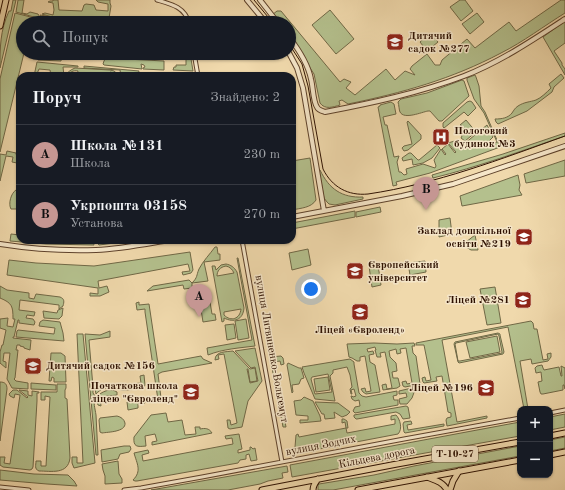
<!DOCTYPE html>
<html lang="uk">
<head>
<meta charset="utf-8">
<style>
  :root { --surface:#171b24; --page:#20242c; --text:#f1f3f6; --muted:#9ea1a6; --line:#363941; --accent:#c59692 }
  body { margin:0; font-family:"Old Standard TT",serif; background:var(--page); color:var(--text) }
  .controls { position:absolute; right:12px; bottom:12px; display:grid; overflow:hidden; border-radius:8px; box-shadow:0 1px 3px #0004 }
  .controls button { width:36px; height:36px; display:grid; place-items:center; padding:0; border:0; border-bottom:1px solid var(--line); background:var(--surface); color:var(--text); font:20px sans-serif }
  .you { position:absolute; left:311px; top:289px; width:14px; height:14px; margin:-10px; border:3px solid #fff; border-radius:50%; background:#1a73e8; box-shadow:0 0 0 6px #1a73e833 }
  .badge { display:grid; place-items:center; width:26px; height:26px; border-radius:50%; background:var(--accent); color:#111; font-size:13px; font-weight:700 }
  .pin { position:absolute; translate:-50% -33px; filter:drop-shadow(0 1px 2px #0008) }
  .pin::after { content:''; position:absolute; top:21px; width:14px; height:12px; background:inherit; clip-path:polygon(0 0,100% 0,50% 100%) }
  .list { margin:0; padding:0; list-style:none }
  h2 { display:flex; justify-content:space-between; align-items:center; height:52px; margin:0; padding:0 16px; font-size:17px }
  h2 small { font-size:13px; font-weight:400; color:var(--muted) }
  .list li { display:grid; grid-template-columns:26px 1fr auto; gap:12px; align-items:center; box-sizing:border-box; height:60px; padding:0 16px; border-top:1px solid var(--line) }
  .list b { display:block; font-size:15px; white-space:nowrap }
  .list p { margin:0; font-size:13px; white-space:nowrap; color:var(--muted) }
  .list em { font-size:13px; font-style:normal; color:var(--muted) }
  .icon { flex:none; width:22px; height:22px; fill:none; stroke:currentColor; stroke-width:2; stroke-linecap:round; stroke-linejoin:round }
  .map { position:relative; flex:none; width:565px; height:490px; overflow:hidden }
  .search { position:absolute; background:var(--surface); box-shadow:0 1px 3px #0004; left:16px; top:16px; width:280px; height:44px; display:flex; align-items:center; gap:10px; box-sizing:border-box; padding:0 14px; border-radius:22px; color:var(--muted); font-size:15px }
  .panel { position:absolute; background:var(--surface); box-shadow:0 1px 3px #0004; left:16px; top:72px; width:280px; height:172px; border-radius:12px }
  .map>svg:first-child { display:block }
  .green { fill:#b4c08d; stroke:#706846; fill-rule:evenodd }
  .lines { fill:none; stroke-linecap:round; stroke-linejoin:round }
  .minor-casing { stroke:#5e422b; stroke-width:5 }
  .tertiary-casing { stroke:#5e422b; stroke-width:6 }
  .primary-casing { stroke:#2d1000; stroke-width:7 }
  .trunk-casing { stroke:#2d1000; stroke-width:7 }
  .minor { stroke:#f5e6c9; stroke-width:3 }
  .tertiary { stroke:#f5e6c9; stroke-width:4 }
  .primary { stroke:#f0d9ac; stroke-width:5 }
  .trunk { stroke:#f0d9ac; stroke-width:5 }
  .tram { stroke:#2d1000; stroke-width:1 }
  .labels { text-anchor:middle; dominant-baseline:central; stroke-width:3; stroke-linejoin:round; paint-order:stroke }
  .shield { fill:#f5e6c9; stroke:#69503c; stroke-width:1 }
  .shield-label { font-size:10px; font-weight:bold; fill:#2d1000 }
  .poi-label { font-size:11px; font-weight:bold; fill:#2d1000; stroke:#f5e6c9; text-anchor:start }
  .street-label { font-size:11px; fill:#2d1000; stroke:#f5e6c9 }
</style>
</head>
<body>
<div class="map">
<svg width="565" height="490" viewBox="0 0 565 490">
  <rect width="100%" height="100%" fill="#f0d9ac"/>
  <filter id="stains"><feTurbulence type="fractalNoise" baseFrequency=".005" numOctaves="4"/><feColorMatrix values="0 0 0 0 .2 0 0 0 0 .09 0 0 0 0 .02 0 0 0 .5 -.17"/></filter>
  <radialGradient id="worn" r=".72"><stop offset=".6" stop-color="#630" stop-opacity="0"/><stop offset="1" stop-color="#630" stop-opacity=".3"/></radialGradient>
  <path class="green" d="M13,0H16L0,68C0,47 0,31 9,11H11Z
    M18,0H24L22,13L27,14L30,12L38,14L41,19L16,12Z
    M53,0H58L59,10L82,11L84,5L86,4L94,5L96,10L108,11V4L98,2L96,0H110V3L111,6L109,18L112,19V23H49L45,22L40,15L46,16L45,20L50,22L52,17L42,14L45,13L53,15L54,10L53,3L48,2L50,1H53Z
    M460,0H465L473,11L461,21L450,7Z
    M561,0H565V13C544,26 523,42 501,53C452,79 402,93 348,104L342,100L339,101L340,105C333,107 325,110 320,103L314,74L297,48L289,37V23H278L272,15L277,11H281L340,82L344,79L351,82L346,88L355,95L386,69L395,80L405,71L415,75L410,69L412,66L427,54L435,65H440L442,60L467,39L475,48L509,22L516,31Z
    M330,10L354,39L336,54L312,25Z
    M15,13L42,20L43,22V23H38L32,21L31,23H23L24,53L0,152V79Z
    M477,13L484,22L470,34L462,24Z
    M565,21V43L554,51L562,63V65L565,69V75L543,37Z
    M430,33L438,42L427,51L420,42Z
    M42,53H46V55L55,56L56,53H62L61,61L38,60L40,58Z
    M109,53H126V59L164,61V70L143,69V68L145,67L144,65L141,64L142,69L104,65L103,64L104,61Z
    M177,53H190L193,71L173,70L174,67H176V65H186V57L176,56Z
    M37,62L78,66V67H63L64,76H51L50,70L39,69L36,76H34Z
    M84,66L139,71L138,74H130L129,76H121L120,70L84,68Z
    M75,68L110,70L114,71L120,76H117L114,73L110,72V76H77L78,71C73,70 70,72 67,76H65C68,72 70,70 75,68Z
    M561,74L564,78L554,87L552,92L527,111L498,124L496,122L495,119C502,119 508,118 512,113C514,110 515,108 518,106C524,102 530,102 536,100C541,98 547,92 551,88L549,84Z
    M475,75L476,77L479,86L481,106L485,112L500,147L430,173L396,182L397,185L393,186L378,107L380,106V105L391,102L394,104L396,114L383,117L385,125H387L394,157L399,156L397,162L399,172H401L404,175L407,174L406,169L423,164L435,168L436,166L434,160L441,149L445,155L446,154L442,149L448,144L455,153L456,152L448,143L458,140L462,144H464L487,125L493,137L487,143L489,146L497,142L484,113L474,99L467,80V78Z
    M462,80L464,81L469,96L442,121H439L430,111H428C422,112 404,120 400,112C399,110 399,105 398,102L401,99L427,93Z
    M470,101L472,102L476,108L468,116L464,112L444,128L443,127V123L467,102Z
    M466,120L476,132L465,141L461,138L462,136L460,127L462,126L460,125Z
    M408,121L421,135V139L408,150L404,151L402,148L404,146L412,144L407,122Z
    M565,133V136C521,151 478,167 433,178L432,175L503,154Z
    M437,145L440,148L432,158L423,163L413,165L412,159L403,161L402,158L409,153H411L418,160H419Z
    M7,151L16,153L17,158V163L12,162L13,157L6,156L0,181V154L6,155Z
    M310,158L316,200C311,208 301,208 292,210V198H293L292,161Z
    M565,160V176L526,183L524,174Z
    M319,170H320C329,189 342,198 363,197V199L335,205L329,204L327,202L324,198Z
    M518,175L520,185L519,190L522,195L462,206L460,196Z
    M16,190H20V195L18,194L17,201H20L19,209H11C8,204 11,193 16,190Z
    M380,207L381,212L356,217V212Z
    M355,211V217L292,229V223Z
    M450,218L452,234L439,237V220Z
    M11,234L20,235V240H93L94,245L46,244L10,241Z
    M475,235L478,250H471L466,247V242Z
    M97,240H138L99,245L97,243Z
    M215,247H217L218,254H220V260L204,262L208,281L192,283V288L184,289L183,285L147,291L153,286L189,280L192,283C198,277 196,276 199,269C203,261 210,254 215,247Z
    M308,249L311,265L292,270L289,253Z
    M190,252L193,270L191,273L183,275L182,272L190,271L188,264L98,281L99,288L107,286L109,292L100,296H90V293L98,294V288L7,275L9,260L36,263L94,266Z
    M237,258H238L255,346C239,348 223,349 208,355L207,348L252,340Z
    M425,261L426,272L410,275L408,263Z
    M226,264C231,265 234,267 237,272L244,308C243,320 234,323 224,318V321L222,322L212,266H215L216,270L221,265ZM226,266C230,267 232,269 234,273L217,276C217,271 220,267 226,266ZM241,309C240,319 231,322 224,315V312Z
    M378,265L381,285L372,287L369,266Z
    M0,286L7,290L29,293V298L34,299L36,294L60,297C65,299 64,302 63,306L59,309V305L20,300L19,310L35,312L34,316L27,315L26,318L33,319L35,322L34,325L19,323V320H18L14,337H13V338L31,340L30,350L24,348V347L20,346V345H17L16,350H18L15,378L14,379L16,381L28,383V389L12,388L7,379L10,353H4L3,361L6,362V368L0,363V352L2,345H3L6,330L0,328V319L8,318L7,326L13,327L15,319H13C13,306 12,303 0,298Z
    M495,287L501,323L487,325L480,289Z
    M139,302V305L149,304L158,364L201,356L203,359L212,363L162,372L158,374L161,398L158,400L145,312V309L137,310L136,303Z
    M210,302L212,314H215L216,320L203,322L200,303Z
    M63,308L62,316L59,319L44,318L43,311L57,313L58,310Z
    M246,319L249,338L238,340L235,321Z
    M43,320L60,322L63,333L64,341L16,337L17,331L18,330L54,334L55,328L39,326L40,322Z
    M531,321L533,323L534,329H537L543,360L548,359L547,354L551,353V357L548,361L532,364L531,359L520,361L528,409H524L508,327L442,340L457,422L487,416V418L447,426L446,420L447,418L451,417V413L448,412L442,376L436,377L437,381L424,383L423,382L422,378L425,377L426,381L431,380L424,345H416V343Z
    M234,324L236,338L227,340L225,325Z
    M110,331V337L89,340L93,387L95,388L141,383L140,376L144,375L145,385L143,388C137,389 130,390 123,390C113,389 105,384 96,394L95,389H93V393L95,396C93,403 95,408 96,415C97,428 97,442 98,455H96L85,334L100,335Z
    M498,333L500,334V335L504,352L503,354L459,363L458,362L454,344L455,342ZM498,334L499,336L502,352V353L460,361H458L455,344L456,343Z
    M77,334H83L95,463L74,468L72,463V457H77V463H83Z
    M497,336L500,352L470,358L466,342Z
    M374,343L397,344L414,343L415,346H412L413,353L416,356L420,384L405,387L403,386L402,382L406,381L407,384L412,383L406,348L400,349L401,353L397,354L396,349L389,351L390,357L396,363L397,371L392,372L393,378H398L400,386L397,388L383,390L382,385L386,384L387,389L392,388L385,352L380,353L381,357H377L375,350H376L375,347L367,349L368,352L373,351L374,354L369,355L370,362L375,365L380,392L366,394L363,392L361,389L365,388L366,392L371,391L365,356L360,357V361H357L352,358L349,357L347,344Z
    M255,348L262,381L248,401L242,427L230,429L228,428L227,420H230L231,425L237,423L224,354L218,355L219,359L215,360C215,351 226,352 233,351L250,369L255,368L257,381L250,382L248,369H247L250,383L258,381L255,367L251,368L235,351Z
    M51,353H61L65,356L66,382H54V378L52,377L51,381H49Z
    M281,356L283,358L284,364L281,365L280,361L274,362L286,427H283L270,357Z
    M350,359L354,362V364L359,393L362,396L366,397L397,391V395L393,396L394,400H398V405L355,413L353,411L355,407L360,406L359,400L355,401L352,399L351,396H352L353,397L356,396L354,389L351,390L352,394H351L350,389L352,387L350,375L347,367L333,370V373L330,376L335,401L315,399L304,373L302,367ZM328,374L332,392L315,394L311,379L312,377Z
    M288,363L299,368H301L304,378L301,379L299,384L292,385L293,392L292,393L287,365Z
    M542,365L543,368L544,370L559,367L561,376H562L561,366L565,368V389L564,385H563V390L543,394H541L540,392L538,382L542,381L541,372L536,373L535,368L537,366Z
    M328,377L330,390L316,392L314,379Z
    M0,382C5,382 7,384 7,389L0,441Z
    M31,383L56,385V390L31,389Z
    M57,384H66V388L65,390V398L67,399L70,458C68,475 51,471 39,471C34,469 36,465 36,461H41V466H46L50,397L45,396V400H41V392H57Z
    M416,387L412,398L407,404H400L399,399L407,397L406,393L399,394V391Z
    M13,390H17L27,398L28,397L19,390L28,391V395L32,396V391L39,392V393H37V401L33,467L32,469L30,470L3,467L0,465V457H5L4,463L10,464L20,395L15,394L14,398L10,396L9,394Z
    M109,390H113L117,392V395L100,397L101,406L98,405C94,396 101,392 109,390Z
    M304,397L313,401L320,416L321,421L300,423V420H308V416L296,415L294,401L301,400Z
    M144,399L145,403L138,404V408L128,410L127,402Z
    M315,402L338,403L350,412L347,415L342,417L334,412L335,418L325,419L324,414H322Z
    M406,406L408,407L410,418L403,419L400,414L396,412L357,419H356L354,417V415Z
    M166,413L168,422L182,420L185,435L196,434L195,427H200V429C205,428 209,428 212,433L152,445V442L157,441L155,434L145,436L146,446C137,447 133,447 134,437L151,415Z
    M565,414V427L550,430V417Z
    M396,415C400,419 403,429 398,434L293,454L295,447L296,435L298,434L299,437L346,428L345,422L342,423V419H344L347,421L348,428H346L347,433L395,424V419L391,420V416Z
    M117,416C121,417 124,419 125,423C126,432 108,432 102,433L100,432L99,420L100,418Z
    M411,421L412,424L407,425L408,430L444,424V426L405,433L404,432L403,424L404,422Z
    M520,422V436L292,477L290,465Z
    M239,434L242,449L238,450V453L250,450V447H251L253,449L255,448L257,460L251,461L249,454L246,455V459L240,460L238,463L137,481H135L133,480C142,471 137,464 134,453L148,450L149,453L142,455L143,461L233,444L232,438L226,439L225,436Z
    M565,437V448L550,451V440Z
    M124,446H130L131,449L129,452L120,454L118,459L102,462L101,450Z
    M520,446V456L333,490H318V485L319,484L374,475L414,466Z
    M118,461L119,474L122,479V483L105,484V476L103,470L102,464Z
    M287,466L288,472L282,473L283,478L268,481L260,484L228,490H151Z
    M0,470L34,474L68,475L74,481L77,486L47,484L0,480Z"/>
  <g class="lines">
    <defs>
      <path id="minor" d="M157,0C171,4 185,7 189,23
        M194,53L198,76
        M242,240L282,462
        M550,413L565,410
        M0,487L29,490
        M124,490L141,488L202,477L404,439L520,418"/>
      <path id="tertiary" d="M247,0L266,23
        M260,0L278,23
        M289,37C299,50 308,64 311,79C313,86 313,102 317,107C318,110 322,111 325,112C372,103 419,93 464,76C500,62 533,40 565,19
        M289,53L297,68L303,88L324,211
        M292,217L402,196L453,184L565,146
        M0,244C31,249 64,251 96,250C120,249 145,244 169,240"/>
      <path id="primary" d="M0,26L6,0
        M427,477C435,480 443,482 447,490
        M450,490L453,481L459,471"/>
      <path id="trunk" d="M550,436L565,433
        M550,455L565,452
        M262,490L397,464L520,442
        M313,490C313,485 315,483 318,479
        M358,490L520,460"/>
    </defs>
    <use href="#minor" class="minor-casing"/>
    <use href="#tertiary" class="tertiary-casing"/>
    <use href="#primary" class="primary-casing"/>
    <use href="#trunk" class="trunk-casing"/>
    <use href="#minor" class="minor"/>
    <use href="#tertiary" class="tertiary"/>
    <use href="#primary" class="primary"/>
    <use href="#trunk" class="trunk"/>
    <path class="tram" d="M254,0L273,23
      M289,44L302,64L308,86L323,169C332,187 348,196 368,194C436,184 501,159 565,136"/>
  </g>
  <defs>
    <symbol id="school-square" viewBox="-11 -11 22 22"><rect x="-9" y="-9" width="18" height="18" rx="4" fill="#8f2418" stroke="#f5e6c9"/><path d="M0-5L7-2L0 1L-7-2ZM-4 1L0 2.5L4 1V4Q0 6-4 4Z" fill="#fff"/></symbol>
    <symbol id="hospital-square" viewBox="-11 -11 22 22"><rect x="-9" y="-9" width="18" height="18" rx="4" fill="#8f2418" stroke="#f5e6c9"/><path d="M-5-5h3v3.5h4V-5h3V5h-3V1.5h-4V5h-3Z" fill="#fff"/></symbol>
    <symbol id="university-square" viewBox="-11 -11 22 22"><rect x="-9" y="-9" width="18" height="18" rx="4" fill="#8f2418" stroke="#f5e6c9"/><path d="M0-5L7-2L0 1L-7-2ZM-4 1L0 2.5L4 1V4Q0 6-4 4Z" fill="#fff"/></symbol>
  </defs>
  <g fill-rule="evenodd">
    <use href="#school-square" x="385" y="32" width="20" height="20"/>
    <use href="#hospital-square" x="431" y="127" width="20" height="20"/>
    <use href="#school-square" x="514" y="227" width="20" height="20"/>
    <use href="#university-square" x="345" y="261" width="20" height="20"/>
    <use href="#school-square" x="513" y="290" width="20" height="20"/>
    <use href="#school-square" x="350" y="302" width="20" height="20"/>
    <use href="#school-square" x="23" y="356" width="20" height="20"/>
    <use href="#school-square" x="476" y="378" width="20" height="20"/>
    <use href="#school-square" x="181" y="382" width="20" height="20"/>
  </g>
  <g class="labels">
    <rect class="shield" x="432" y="446" width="46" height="16" rx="3"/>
    <g class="shield-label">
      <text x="455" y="454">Т-10-27</text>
    </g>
    <g class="poi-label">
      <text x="408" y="36">Дитячий<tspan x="408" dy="13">садок №277</tspan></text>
      <text x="454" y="131">Пологовий<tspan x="454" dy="13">будинок №3</tspan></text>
      <text x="511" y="231" text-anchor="end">Заклад дошкільної<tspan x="511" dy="13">освіти №219</tspan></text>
      <text x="368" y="265">Європейський<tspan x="368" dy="13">університет</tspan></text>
      <text x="510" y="300" text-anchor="end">Ліцей №281</text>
      <text x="360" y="330" text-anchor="middle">Ліцей «Євроленд»</text>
      <text x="46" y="366">Дитячий садок №156</text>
      <text x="178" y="386" text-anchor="end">Початкова школа<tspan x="178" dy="13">ліцею "Євроленд"</tspan></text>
      <text x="473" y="388" text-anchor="end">Ліцей №196</text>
    </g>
    <g class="street-label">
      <text transform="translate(271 349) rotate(80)">вулиця Литвиненко-Вольгемут</text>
      <text transform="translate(321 446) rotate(-11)">вулиця Зодчих</text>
      <text transform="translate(377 458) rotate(-11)">Кільцева дорога</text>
    </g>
  </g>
  <rect width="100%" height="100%" filter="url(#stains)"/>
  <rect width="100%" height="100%" fill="url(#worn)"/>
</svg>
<div class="controls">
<button>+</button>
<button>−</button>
</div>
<div class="you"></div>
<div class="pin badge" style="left:199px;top:317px">A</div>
<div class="pin badge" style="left:426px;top:210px">B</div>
<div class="search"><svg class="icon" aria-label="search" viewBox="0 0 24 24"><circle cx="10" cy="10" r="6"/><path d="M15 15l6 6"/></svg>Пошук</div>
<section class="panel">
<h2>Поруч<small>Знайдено: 2</small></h2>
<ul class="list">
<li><span class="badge">A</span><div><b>Школа №131</b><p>Школа</p></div><em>230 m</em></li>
<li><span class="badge">B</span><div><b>Укрпошта 03158</b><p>Установа</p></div><em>270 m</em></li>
</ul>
</section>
</div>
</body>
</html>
